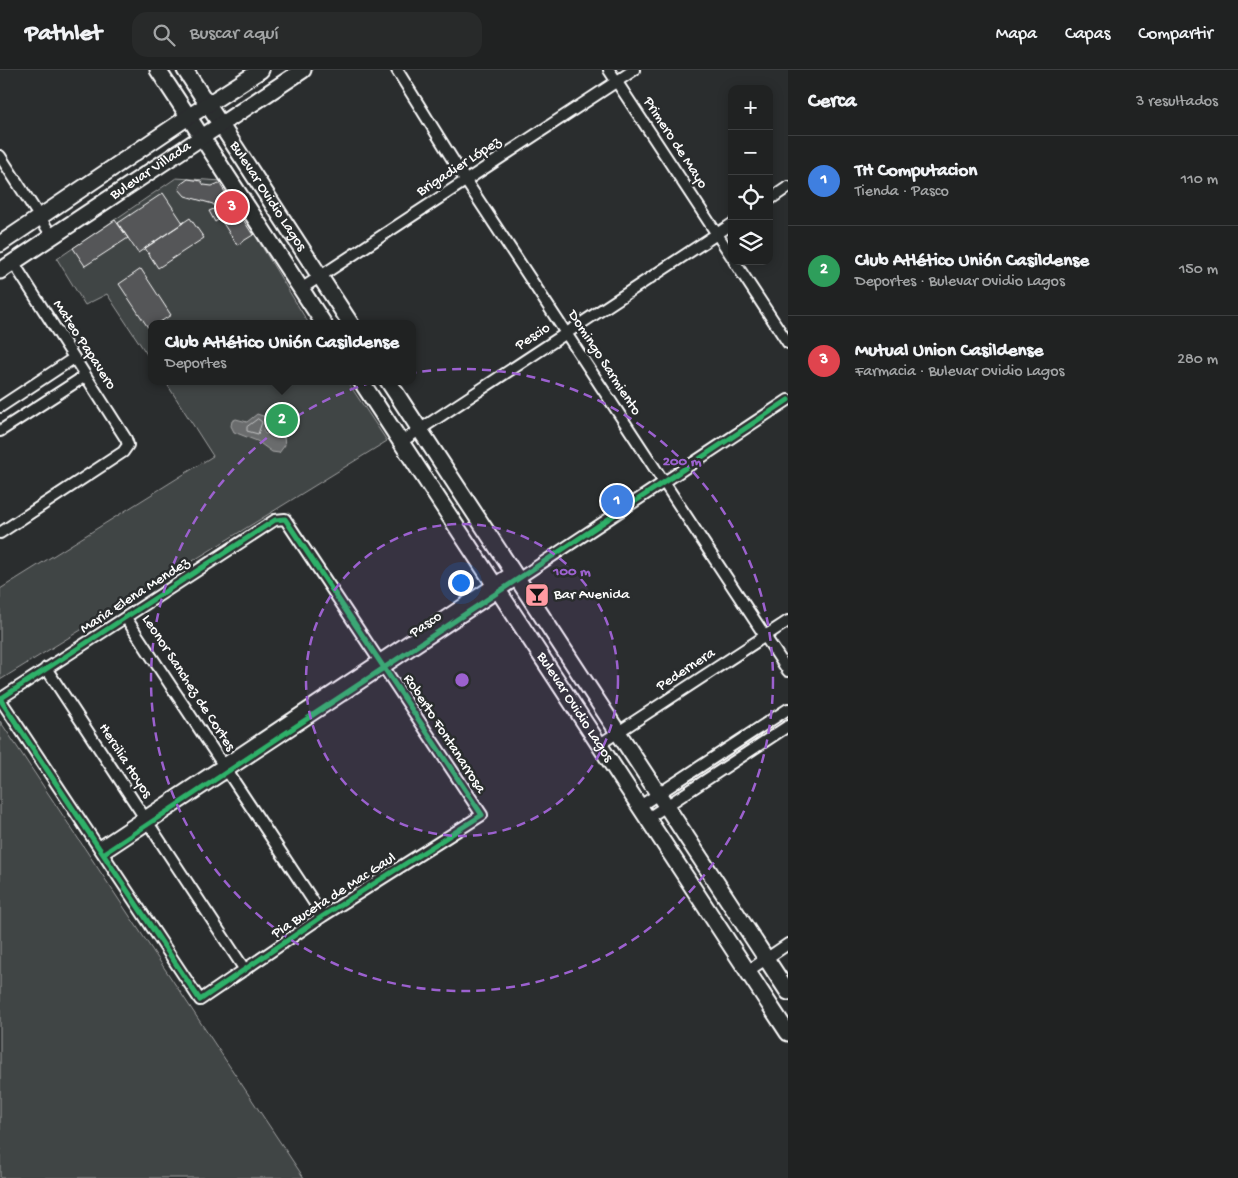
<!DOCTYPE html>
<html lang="es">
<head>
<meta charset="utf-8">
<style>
  :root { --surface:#202222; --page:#282a2a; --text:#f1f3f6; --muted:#a2a4a5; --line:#3d3f40; --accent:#ff9aa2 }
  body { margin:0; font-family:"Gochi Hand",sans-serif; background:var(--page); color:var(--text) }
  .controls { position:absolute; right:15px; top:15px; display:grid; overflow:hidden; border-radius:10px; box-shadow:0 2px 12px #0003 }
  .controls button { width:45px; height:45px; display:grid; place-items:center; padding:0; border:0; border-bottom:1px solid var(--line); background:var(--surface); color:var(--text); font:25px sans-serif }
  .you { position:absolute; left:460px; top:512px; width:18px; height:18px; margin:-12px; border:4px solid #fff; border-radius:50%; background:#1a73e8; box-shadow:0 0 0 8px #1a73e833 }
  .badge { display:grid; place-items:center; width:32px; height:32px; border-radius:50%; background:var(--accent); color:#fff; font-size:16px; font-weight:700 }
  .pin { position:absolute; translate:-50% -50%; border:2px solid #fff; box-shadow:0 1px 5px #0006 }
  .popup { position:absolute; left:148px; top:250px; width:268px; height:65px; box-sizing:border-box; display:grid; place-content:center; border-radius:10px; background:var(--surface); filter:drop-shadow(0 1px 4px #0005); font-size:16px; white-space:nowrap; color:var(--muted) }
  .popup b { font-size:19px; color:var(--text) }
  .popup::after { content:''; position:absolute; left:50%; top:100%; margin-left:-10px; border:10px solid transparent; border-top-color:var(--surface) }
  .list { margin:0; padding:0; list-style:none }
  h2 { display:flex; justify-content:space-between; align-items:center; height:65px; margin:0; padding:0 20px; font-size:21px }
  h2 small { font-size:16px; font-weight:400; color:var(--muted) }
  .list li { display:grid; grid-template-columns:32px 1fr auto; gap:15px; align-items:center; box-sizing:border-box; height:90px; padding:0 20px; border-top:1px solid var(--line) }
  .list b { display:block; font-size:19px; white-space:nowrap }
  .list p { margin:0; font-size:16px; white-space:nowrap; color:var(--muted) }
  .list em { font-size:16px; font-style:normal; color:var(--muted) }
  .icon { flex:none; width:28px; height:28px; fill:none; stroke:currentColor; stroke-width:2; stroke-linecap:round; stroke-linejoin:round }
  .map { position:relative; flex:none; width:788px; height:1108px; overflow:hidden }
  header { display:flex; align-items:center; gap:30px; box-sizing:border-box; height:70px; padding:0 25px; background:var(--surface); border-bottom:1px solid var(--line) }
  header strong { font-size:24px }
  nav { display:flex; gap:28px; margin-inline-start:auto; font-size:18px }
  .search { width:350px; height:45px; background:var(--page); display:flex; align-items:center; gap:12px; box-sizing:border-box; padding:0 18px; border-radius:15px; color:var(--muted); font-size:19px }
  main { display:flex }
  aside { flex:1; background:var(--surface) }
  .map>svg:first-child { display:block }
  .green { fill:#414445; stroke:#a0a2a2 }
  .water { fill:#6a6c6d; stroke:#a6a7a7 }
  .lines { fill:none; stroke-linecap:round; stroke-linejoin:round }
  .shore { stroke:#c3c4c5; stroke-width:1 }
  .building { fill:#555758; stroke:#fff }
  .minor-casing { stroke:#fff; stroke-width:14 }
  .secondary-casing { stroke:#fff; stroke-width:19 }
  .minor { stroke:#2a2d2e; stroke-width:10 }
  .secondary { stroke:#2a2d2e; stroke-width:15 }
  .cycleway-casing { stroke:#2a2d2e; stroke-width:8 }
  .cycleway { stroke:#2db169; stroke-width:5 }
  .ring { fill:none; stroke:#9c61cf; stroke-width:2.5; stroke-dasharray:9 6 }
  .labels { text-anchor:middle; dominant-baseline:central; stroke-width:5; stroke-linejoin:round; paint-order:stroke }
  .street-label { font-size:15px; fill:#fff; stroke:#2a2d2e }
  .poi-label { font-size:15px; fill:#fff; stroke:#2a2d2e; text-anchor:start }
  .centre { fill:#9c61cf; stroke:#2a2d2e; stroke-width:2.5 }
  .ring-label { font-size:15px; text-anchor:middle; font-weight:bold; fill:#9c61cf; stroke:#2a2d2e; stroke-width:5; stroke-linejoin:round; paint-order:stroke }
</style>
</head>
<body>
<header>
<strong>Pathlet</strong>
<div class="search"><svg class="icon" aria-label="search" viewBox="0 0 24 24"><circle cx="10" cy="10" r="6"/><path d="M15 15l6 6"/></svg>Buscar aquí</div>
<nav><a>Mapa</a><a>Capas</a><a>Compartir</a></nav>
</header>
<main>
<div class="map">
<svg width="788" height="1108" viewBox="0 0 788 1108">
  <rect width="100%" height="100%" fill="#2a2d2e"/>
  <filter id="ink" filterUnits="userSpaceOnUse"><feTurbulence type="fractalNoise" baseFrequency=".02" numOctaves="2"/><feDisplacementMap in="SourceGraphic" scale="10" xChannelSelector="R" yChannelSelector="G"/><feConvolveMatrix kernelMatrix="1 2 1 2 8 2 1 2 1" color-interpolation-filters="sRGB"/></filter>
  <g filter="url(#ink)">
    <path class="green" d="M176,108L222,111L309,254H152V292L107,224L85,235L57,189Z
      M165,311H347L387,371L0,610V519L213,386Z
      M0,651L304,1108H0Z"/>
    <path class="water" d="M257,344L266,347L268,352L263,360L265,364L276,362L284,367L285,375L279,383L272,382L257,371L234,362L231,356L232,351L236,349L247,352Z"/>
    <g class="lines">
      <path class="shore" d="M258,349L262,352L258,364L247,361V357Z"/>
    </g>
    <path class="building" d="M188,109L201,111L204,115L212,116L219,113L236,138L215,152L209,141L216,138L213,134L185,126L179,119L181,114Z
      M163,123L183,153L138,183L118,153Z
      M237,140L253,165L237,175L221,150Z
      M190,148L204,168L158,198L145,178Z
      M115,150L128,168L85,196L73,178Z
      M141,199L171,245L157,254H152L149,259L119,214Z"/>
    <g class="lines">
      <defs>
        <path id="minor" d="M397,0L466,111L788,601
          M609,0L732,187
          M0,86L52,166
          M769,130L788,117
          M734,191L788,273
          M301,219L634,0
          M0,337L74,288
          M0,361L85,306
          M401,372L732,154
          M285,449L482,745L323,846L200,930L0,629L275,450Z
          M0,463L123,382L128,375L126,369L13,192
          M126,548L323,846
          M46,598L245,900
          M600,674L788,551
          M640,736L788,639
          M648,748L788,656
          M99,777L513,501
          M103,784L788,330
          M748,901L788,874"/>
        <g id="secondary">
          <path d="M158,0L324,254"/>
          <path id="s1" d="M185,0L351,254"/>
          <path d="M0,174L188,47L261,0"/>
          <path id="s2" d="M0,201L303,0"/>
          <path id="s3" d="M361,311L788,963"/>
          <path d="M388,311L788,922"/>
        </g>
      </defs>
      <use href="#minor" class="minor-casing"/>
      <use href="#secondary" class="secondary-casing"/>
      <use href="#minor" class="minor"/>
      <use href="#secondary" class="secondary"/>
      <defs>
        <path id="cycleway" d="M285,449L482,745L323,846L200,930L0,629L275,450Z
          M103,784L788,330"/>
      </defs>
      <use href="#cycleway" class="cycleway-casing"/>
      <use href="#cycleway" class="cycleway"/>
    </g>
  </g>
  <circle cx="462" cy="610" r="156" fill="#9c61cf" fill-opacity=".12"/>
  <g class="ring">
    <circle cx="462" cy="610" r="156"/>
    <circle cx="462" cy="610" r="311"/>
  </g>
  <defs>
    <symbol id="bar-square" viewBox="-11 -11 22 22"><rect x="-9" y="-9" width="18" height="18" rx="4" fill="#ff9aa2" stroke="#2a2d2e"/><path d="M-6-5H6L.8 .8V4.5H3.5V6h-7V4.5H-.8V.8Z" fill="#111"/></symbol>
  </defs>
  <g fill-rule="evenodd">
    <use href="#bar-square" x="523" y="511" width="28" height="28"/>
  </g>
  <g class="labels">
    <g class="street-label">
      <text transform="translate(675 73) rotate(57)">Primero de Mayo</text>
      <text transform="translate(459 97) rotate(-33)">Brigadier López</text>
      <text stroke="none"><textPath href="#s2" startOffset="181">Bulevar Villada</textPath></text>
      <text stroke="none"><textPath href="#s1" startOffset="151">Bulevar Ovidio Lagos</textPath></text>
      <text transform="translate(533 267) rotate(-33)">Pescio</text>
      <text transform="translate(84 275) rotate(57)">Mateo Papavero</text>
      <text transform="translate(604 293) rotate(57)">Domingo Sarmiento</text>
      <text transform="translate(135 526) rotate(-33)">Maria Elena Mendez</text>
      <text transform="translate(426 555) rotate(-34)">Pasco</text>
      <text transform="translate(686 600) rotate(-33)">Pedernera</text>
      <text transform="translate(188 613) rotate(57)">Leonor Sanchez de Cortes</text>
      <text stroke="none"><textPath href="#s3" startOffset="390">Bulevar Ovidio Lagos</textPath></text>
      <text transform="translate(444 664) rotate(57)">Roberto Fontanarrosa</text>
      <text transform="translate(125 691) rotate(57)">Hercilia Hoyos</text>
      <text transform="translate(334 826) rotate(-33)">Pia Buceta de Mac Gaul</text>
    </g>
    <g class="poi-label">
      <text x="554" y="525">Bar Avenida</text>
    </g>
  </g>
  <circle cx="462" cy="610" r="8" class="centre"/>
  <g class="ring-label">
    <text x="682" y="395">200 m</text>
    <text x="572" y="505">100 m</text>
  </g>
</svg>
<div class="controls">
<button>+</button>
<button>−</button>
<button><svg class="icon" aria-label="locate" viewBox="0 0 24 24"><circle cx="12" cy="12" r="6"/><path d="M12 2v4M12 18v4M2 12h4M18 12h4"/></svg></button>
<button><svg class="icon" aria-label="layers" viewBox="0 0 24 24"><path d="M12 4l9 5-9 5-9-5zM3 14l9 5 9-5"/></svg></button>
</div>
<div class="you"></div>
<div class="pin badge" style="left:617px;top:431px;background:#3f7fe0">1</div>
<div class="pin badge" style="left:282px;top:350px;background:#2e9e5b">2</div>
<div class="popup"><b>Club Atlético Unión Casildense</b>Deportes</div>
<div class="pin badge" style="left:232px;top:137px;background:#e0444e">3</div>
</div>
<aside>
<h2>Cerca<small>3 resultados</small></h2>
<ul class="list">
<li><span class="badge" style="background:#3f7fe0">1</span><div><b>TH Computacion</b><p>Tienda · Pasco</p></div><em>110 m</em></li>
<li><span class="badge" style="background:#2e9e5b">2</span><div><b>Club Atlético Unión Casildense</b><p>Deportes · Bulevar Ovidio Lagos</p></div><em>150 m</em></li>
<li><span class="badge" style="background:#e0444e">3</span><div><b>Mutual Union Casildense</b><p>Farmacia · Bulevar Ovidio Lagos</p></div><em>280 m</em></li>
</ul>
</aside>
</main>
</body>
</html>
